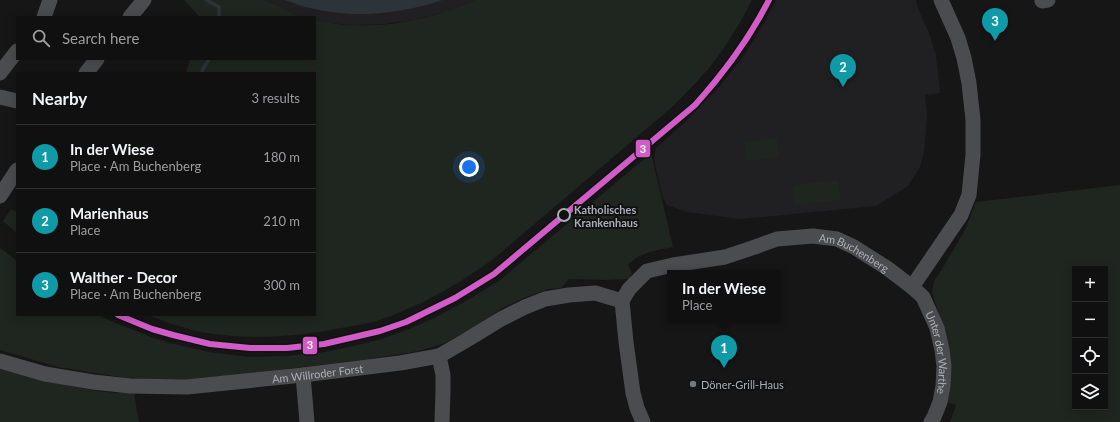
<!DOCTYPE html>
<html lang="en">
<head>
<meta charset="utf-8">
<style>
  :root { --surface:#101011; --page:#19191a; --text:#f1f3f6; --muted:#9c9d9f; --line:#303031; --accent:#76797e }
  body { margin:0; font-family:Lato,sans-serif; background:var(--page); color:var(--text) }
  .controls { position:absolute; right:12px; bottom:12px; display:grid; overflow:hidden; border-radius:0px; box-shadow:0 2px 10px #0003 }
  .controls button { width:36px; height:36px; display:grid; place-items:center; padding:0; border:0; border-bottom:1px solid var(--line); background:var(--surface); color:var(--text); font:20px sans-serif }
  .you { position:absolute; left:469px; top:167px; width:14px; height:14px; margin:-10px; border:3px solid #fff; border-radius:50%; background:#1a73e8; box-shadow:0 0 0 6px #1a73e833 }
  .badge { display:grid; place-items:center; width:26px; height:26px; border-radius:50%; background:var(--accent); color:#fff; font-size:13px; font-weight:700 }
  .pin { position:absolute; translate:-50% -33px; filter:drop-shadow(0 1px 2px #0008) }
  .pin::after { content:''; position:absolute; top:21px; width:14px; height:12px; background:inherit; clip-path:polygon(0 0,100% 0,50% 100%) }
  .popup { position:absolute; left:667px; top:270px; width:114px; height:52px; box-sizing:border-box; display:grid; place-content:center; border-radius:0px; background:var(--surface); filter:drop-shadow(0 1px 3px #0005); font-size:13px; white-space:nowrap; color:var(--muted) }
  .popup b { font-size:15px; color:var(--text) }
  .popup::after { content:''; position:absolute; left:50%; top:100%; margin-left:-8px; border:8px solid transparent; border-top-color:var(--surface) }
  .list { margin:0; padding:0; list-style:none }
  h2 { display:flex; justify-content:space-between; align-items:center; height:52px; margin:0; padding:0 16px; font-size:17px }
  h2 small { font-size:13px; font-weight:400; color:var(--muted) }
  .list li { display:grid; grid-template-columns:26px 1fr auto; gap:12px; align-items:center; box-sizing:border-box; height:64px; padding:0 16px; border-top:1px solid var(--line) }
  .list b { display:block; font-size:15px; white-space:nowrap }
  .list p { margin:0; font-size:13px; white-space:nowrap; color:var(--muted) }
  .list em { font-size:13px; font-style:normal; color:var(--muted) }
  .icon { flex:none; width:22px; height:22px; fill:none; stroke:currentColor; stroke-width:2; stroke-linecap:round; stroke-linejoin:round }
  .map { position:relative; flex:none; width:1120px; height:422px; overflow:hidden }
  .search { position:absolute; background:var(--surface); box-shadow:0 2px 10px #0003; left:16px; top:16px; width:300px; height:44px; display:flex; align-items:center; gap:10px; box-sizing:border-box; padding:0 14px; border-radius:0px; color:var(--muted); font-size:15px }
  .panel { position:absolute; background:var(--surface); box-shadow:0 2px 10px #0003; left:16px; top:72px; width:300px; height:244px; border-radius:0px }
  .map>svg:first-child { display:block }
  .built { fill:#202022 }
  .green { fill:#1f251f; fill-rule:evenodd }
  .water { fill:#2d3439 }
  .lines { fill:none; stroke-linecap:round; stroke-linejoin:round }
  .stream { stroke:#2d3439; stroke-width:3.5 }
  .street { stroke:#4b4c4f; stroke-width:15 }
  .tram-1-casing { stroke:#111112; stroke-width:9 }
  .tram-1 { stroke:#d15cc7; stroke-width:6 }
  .stop-dot { fill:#111112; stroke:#a9aeb6; stroke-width:2 }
  .poi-dot { fill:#76797e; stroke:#111112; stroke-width:1.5 }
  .labels { text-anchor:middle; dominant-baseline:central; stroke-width:4; stroke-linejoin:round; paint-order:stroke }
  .stop-label { font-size:11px; font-weight:bold; fill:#a9aeb6; stroke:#111112; text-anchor:start }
  .street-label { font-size:11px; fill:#a9aeb6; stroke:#111112 }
  .poi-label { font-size:11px; fill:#a9aeb6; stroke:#111112; text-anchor:start }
  .line-badge { stroke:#111112; stroke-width:1.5 }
  .badge-label { font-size:11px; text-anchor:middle; font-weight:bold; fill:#fff }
</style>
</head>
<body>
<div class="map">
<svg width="1120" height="422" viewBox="0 0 1120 422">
  <rect width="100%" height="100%" fill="#161617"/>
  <path class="built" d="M265,0H475L445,12L414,20L385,24L355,25L328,23L315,20V17H305L298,15Z
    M776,0H916L917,6L929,33L936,55L940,93L925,95L927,117L924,151L920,167L908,186L876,206L740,219L687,212L667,205L663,198L655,165L654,158L656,148L683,124L720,86L745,54L764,23Z"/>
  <path class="green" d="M184,0H265L298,15L305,17H200Z
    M475,0H752C742,20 730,40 717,58C703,76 687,92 671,108L492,260C464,280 436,297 405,310C396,314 386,318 377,321C365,324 353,326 341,328C301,336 255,340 214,334C191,331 169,323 147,315H315V73H186L190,59H315V20C368,33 426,22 475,0Z
    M777,138L779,157L747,161L744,142Z
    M651,153L673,247L653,251L637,257L628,265L632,273L629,279L605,280L569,279L561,288L549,289L526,297L502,308L470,330L445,343L419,351L362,360L194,380L133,379L95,373L58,367L0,350V248L17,261V315H98L118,324L154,338L170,343L209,352L249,357L287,356L325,352L358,345L382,339L409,329L432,319L459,305L499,281Z
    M838,180L841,200L795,205L793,185Z
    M1120,185V422H950L956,405L947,402L950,383L951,361L945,333L932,293L934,281L942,269L965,230L976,202ZM1075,269H1105V407H1075Z
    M11,209L17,212V233L3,221Z
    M0,366C45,380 87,394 134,393L139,422H0Z"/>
  <path class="water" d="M285,0H442C393,17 334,20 285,0Z"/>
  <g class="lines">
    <path class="stream" d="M206,0L219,7V17
      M202,73L203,69L209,59"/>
    <g class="street">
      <path d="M1042,1L1048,0"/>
      <path d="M44,17L50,0"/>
      <path d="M130,17L144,0"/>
      <path d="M0,73L17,51"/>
      <path d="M86,73L97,59"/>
      <path d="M0,97L17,101"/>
      <path d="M0,196L17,170"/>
      <path d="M912,287L961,215L969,195L973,155V120L969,83L964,58L958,38L941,0"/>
      <path d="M439,356L443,375V392L442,422"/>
      <path id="s1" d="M0,361L45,374L93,382L130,386L187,387L303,375L400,363L439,356L465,341L501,319L525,307L545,299L569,295L595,293L622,301"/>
      <path d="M303,375L307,422"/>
      <path id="s2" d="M643,422L637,408L633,393L626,342L622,301L629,289L647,271L673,265L725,257L752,248L777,239L813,236L837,239L854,247L887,268L912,287L923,297L937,328L942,350L944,366L943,386L940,402L934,417L931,422"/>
    </g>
    <defs>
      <path id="tram-1" d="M118,315L152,329L173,335L210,344L250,348H287L324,344L380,331L406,322L455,298L494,274L695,105C724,73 749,39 769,0"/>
    </defs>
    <use href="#tram-1" class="tram-1-casing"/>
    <use href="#tram-1" class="tram-1"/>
  </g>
  <circle class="stop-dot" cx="564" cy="215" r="6"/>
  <circle class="poi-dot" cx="693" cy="384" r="4"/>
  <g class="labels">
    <g class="stop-label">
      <text x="574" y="209">Katholisches<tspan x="574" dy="13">Krankenhaus</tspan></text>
    </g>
    <g class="street-label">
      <text stroke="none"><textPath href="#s2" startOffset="378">Am Buchenberg</textPath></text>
      <text stroke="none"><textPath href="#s2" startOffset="520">Unter der Warthe</textPath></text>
      <text stroke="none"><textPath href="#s1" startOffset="321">Am Willroder Forst</textPath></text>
    </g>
    <g class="poi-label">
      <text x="701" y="384">Döner-Grill-Haus</text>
    </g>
  </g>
  <g class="line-badge">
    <rect x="635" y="139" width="16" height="19" rx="4" fill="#d15cc7"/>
    <rect x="302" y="336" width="16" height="19" rx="4" fill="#d15cc7"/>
  </g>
  <g class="badge-label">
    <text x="643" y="153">3</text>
    <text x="310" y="349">3</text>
  </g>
</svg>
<div class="controls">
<button>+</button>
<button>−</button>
<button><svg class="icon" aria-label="locate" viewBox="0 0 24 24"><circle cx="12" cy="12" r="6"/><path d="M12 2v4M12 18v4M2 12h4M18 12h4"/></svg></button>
<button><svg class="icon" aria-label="layers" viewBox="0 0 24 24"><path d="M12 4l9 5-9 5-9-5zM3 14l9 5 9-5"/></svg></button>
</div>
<div class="you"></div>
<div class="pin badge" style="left:724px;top:368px;background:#0f9aa8">1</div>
<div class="popup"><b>In der Wiese</b>Place</div>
<div class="pin badge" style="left:843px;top:87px;background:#0f9aa8">2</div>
<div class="pin badge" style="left:995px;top:41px;background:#0f9aa8">3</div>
<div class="search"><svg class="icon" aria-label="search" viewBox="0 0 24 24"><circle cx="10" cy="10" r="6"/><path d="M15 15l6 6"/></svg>Search here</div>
<section class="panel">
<h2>Nearby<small>3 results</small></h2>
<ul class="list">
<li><span class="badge" style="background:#0f9aa8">1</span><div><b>In der Wiese</b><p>Place · Am Buchenberg</p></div><em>180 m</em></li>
<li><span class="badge" style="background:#0f9aa8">2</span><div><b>Marienhaus</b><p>Place</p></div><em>210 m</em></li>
<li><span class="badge" style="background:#0f9aa8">3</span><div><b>Walther - Decor</b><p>Place · Am Buchenberg</p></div><em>300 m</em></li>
</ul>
</section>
</div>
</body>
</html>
